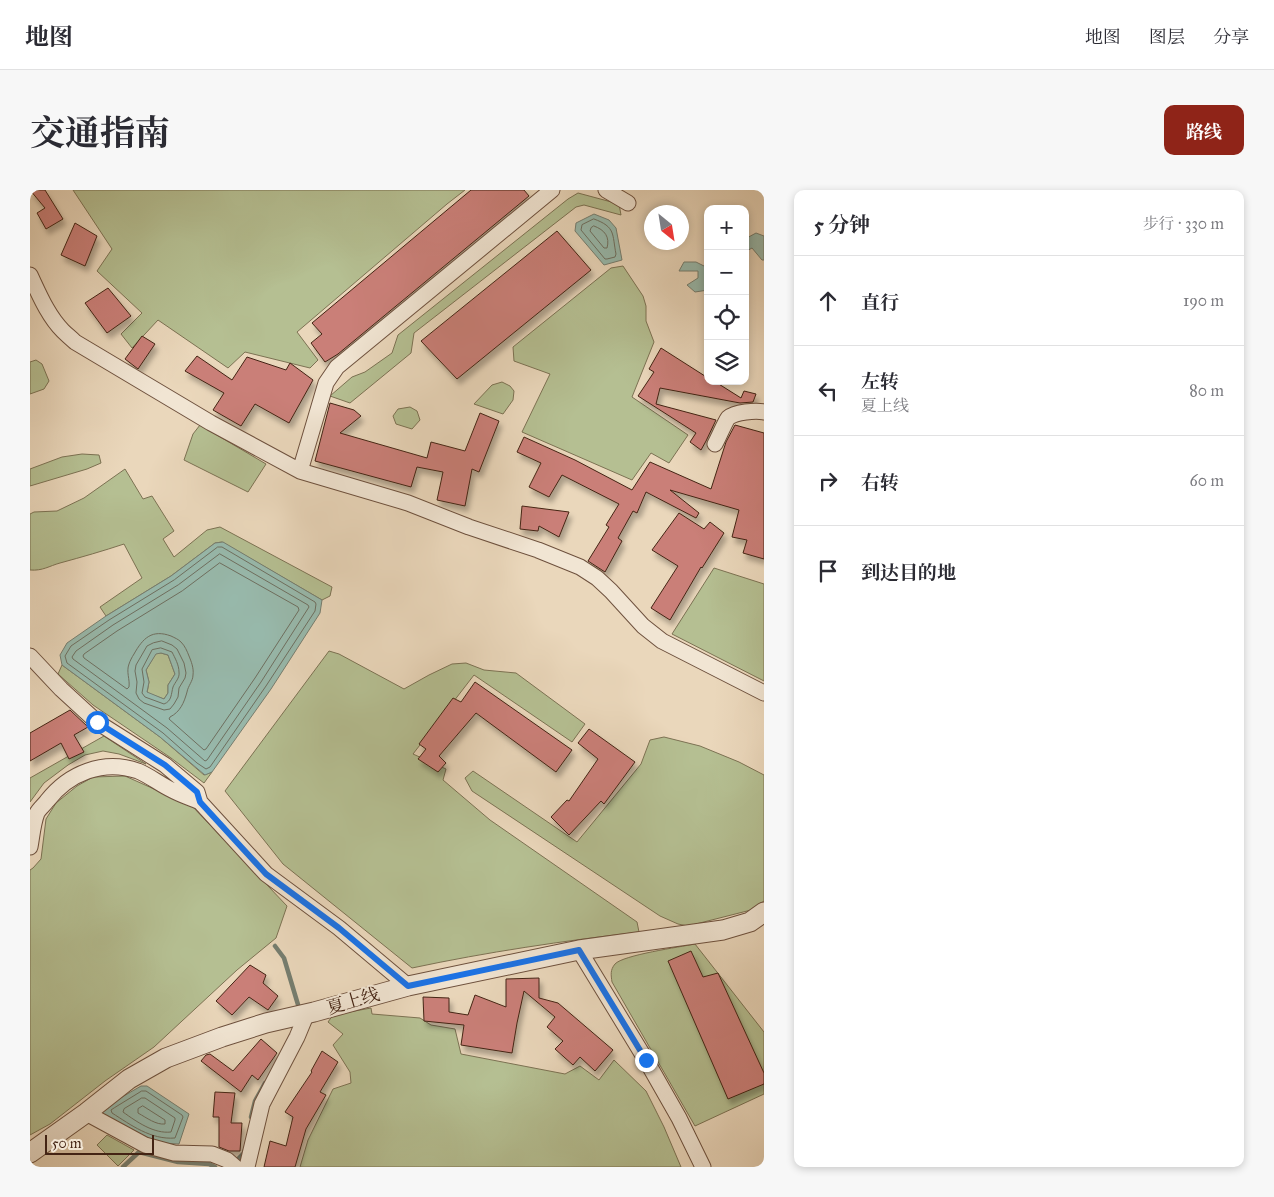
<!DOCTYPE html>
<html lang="zh">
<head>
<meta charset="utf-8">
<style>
  :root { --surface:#fff; --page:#f7f7f7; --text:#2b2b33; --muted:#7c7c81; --line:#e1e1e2; --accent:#8f2418 }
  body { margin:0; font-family:"IM FELL Great Primer","Noto Serif SC",serif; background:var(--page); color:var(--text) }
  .controls { position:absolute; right:15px; top:15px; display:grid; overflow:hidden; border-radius:10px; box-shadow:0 2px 8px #0003 }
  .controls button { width:45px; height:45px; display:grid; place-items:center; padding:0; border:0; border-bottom:1px solid var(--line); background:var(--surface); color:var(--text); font:25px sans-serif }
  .compass { position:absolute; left:614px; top:15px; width:45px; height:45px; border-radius:50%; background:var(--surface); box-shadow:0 2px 8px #0003; rotate:150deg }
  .scale { position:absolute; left:15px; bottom:12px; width:109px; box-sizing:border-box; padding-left:5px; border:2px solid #442414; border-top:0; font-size:14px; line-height:18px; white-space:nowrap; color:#442414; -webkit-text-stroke:4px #f1e5d3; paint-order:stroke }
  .stop { position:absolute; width:15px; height:15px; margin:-11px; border:4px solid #1a73e8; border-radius:50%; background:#fff }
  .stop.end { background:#1a73e8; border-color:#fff; box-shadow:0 1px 5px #0008 }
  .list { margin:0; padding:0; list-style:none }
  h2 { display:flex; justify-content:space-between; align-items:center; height:65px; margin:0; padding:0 20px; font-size:21px }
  h2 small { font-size:16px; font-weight:400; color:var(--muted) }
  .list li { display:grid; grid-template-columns:32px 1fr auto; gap:15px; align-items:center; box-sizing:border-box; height:90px; padding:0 20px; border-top:1px solid var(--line) }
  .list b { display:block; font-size:19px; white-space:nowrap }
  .list p { margin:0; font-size:16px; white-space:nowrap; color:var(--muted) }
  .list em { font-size:16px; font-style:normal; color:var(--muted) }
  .icon { flex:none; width:28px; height:28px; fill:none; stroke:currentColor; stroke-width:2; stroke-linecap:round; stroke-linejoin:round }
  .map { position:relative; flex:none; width:734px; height:977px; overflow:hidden; border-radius:10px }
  header { display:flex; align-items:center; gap:30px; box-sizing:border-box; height:70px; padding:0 25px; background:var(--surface); border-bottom:1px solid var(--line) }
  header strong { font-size:24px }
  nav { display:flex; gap:28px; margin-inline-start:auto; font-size:18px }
  .intro { display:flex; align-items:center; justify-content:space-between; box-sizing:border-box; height:120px; padding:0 30px }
  h1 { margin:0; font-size:35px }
  .button { padding:12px 22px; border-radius:10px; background:var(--accent); color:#fff; font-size:18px; font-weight:700 }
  main { display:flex; gap:30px; padding:0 30px }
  aside { flex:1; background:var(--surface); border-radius:10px; box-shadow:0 2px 8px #0003 }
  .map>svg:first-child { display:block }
  .green { fill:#b5bf92; stroke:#7c7253 }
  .water { fill:#98baad; stroke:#767e70; fill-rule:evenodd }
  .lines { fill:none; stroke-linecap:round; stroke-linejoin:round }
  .shore { stroke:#6e6f60; stroke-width:1 }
  .stream { stroke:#767e70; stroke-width:4.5 }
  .building { fill:#ca7f78; stroke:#442414; filter:url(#shadow) }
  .minor-casing { stroke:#6e513e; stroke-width:17 }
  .tertiary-casing { stroke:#6e513e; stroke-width:21 }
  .minor { stroke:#f1e5d3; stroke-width:15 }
  .tertiary { stroke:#f1e5d3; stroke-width:19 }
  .route { stroke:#1a73e8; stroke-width:6 }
  .labels { text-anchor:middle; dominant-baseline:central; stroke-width:4; stroke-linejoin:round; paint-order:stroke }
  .street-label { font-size:18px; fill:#442414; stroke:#f1e5d3 }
</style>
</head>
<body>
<header>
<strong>地图</strong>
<nav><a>地图</a><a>图层</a><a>分享</a></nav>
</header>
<div class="intro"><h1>交通指南</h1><a class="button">路线</a></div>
<main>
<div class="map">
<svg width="734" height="977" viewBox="0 0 734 977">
  <defs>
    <filter id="shadow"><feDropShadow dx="3" dy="5.5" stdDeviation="2.5" flood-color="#0004"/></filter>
  </defs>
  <rect width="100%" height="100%" fill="#ead7bb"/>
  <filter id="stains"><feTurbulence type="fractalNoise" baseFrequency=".004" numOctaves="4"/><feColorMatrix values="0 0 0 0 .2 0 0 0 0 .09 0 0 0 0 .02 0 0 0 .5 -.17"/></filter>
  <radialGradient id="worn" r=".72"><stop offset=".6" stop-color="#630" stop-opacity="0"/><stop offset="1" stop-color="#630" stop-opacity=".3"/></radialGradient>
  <path class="green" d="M43,0H435L417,14L267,142L288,170L280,178L215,162L198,178L128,130L102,158L91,144L112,123L67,81L82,59Z
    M548,3L589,14L591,25L554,15L546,17L384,143L381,163L320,213L300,206L322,187L335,182L362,163L368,145L538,9Z
    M593,76L613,106L616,116V131L624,152L602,207L658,245L639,273L621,263L602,290L492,242L520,184L484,171L483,157L581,78Z
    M6,170L12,174L19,191L14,199L0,204V172Z
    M472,192L480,196L484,201L483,210L473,224L444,214L462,195Z
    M380,217L387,221L390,230L382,239L366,234L363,226L368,219Z
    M170,235L236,274L218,302L154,270L163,244Z
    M52,264L69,265L71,273L57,279L0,296V279L32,267Z
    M95,279L113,309L122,306L144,341L133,349L144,367L177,340L190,337L302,397L300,406L292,410L192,352L185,353L141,386L76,426L70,417L112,388L94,354C73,361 52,367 30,373C19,376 13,381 0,380V324L4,322L27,321L54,308Z
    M684,378L734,394V491L642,444Z
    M299,461L309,464L374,499L399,485L422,474L436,473L454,480L486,483L555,534L542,552L444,485L383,564L416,579L413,590L460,630L607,732L609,742C533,751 457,762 382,778L253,674L195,601Z
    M126,463H131L138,465L145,484L138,495V503L134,509L117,503L119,492L116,480Z
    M32,475L130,547L174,585L182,582L174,593L141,568L63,515L28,484Z
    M74,546L116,574L89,564L73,561L55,565L38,575L14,593L0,612V588Z
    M634,547L670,556L709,572L734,585V711L721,720L658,736L648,734L630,726L442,601L435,588L443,581L547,652L611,574L620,550Z
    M95,586L162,616L257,716L246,748L207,780L124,857L75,891L20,934L0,945V680L3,678L11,669L16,629L26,613L47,596L63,587Z
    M665,754L734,842V904L665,936L582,792C581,785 580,780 585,774C593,765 650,757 665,754Z
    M341,818L342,824L390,828L401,835L425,839L431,864L535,884L550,876L569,890L584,870L616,901L634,937L651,977H270L278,950L303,899L321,893L320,882L303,855L313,844L298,832L303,825Z
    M77,945L104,960L88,976L67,955Z"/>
  <path class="water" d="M564,24L579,30L586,38L592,70L574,75L545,41L546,33Z
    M726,43L734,46V70H732L722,58L715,62V49Z
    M654,72H666L674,76L678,74V100L665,102L657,95L668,88V81H649Z
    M193,352L292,410L290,423L241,499L182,582L175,585L130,547L32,475L30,465L37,453L76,426L141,386L185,353ZM131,463L138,465L145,484L138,495V503L134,509L117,502L119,492L116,480L126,464Z
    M111,896H117L159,924L149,954L131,953L115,949L72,923L80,914Z"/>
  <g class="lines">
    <path class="shore" d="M564,29C586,37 582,44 586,64L585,67L577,69H575L551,40L552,35Z
      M564,36C575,40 580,47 577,58H574L560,41L561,38Z
      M188,357H192L285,412L286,414L285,421L236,496L180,577L176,579L167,573L133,543L37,473L35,466L41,456L79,430L144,390Z
      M190,364L278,415L279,417L231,492L177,570L175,571L137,538L43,469L42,467L46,461L83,435L148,395Z
      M190,373L268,417L269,420L225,488L176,559L174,560L139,529L140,527C150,522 154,513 157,502C158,496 163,491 163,485C164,478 161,471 159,466C157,461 155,456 151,452C148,449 145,448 141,446C122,439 113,448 104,464C102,467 100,471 99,474C96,482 100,489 99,497L97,499L54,468L53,466L54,464L87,441L152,401Z
      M132,451L142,455L147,459L154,473L156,483L155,488L149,498L148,507L144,514L140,519L134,520L114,513L109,509L106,503L107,492L105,481L106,475L117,456L123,453Z
      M131,458L142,462C145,468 149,475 149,482C150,488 145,492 143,497C141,504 142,511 134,514L115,507L112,503L114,492L112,479L122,460Z
      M112,901H116L152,925L153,927L145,948C121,950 101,935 82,923L81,920L84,918Z
      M112,908H115L145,928V930L141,942C124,944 107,932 93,922L94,919Z
      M113,916L135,930V934C126,935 117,928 108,923V919Z"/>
    <path class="stream" d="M245,756L254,768L269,818L268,821
      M221,927L225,911L235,893
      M204,973L214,963L215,960
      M93,977L109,962L148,972L179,974L185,977
      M733,977L734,976"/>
  </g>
  <path class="building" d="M0,0H15L33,29L16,39L7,23L15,18Z
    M441,0H494L499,6L308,164L295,172L281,153L292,144L282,133Z
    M45,33L67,46L55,76L31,65Z
    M527,41L561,80L427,189L391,151Z
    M78,98L101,126L77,143L55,113Z
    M112,146L125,154L108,179L95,169Z
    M631,158L678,188V191H684L711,208L714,201L726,204L723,212L710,213L630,198L626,214L686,230L676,251L671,260L660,252L666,243L608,206L624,182L619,179Z
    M167,166L202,190L217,167L256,180L260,173L283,190L259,233L225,214L211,236L183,220L194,203L155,181Z
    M300,213L324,220L331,226L310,243L397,268L401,252L435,261L450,223L469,231L449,282L442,279L435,316L407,310L413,282L387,277L381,297L285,271Z
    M705,235L734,243V369L713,363L717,350L702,347L709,320L640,300L669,323L666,328L616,302L607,323L603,321L588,348L592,351L575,382L558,371L579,337L576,335L589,314L532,285L519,307L499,297L511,273L487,262L494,247L545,270L602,300L620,272L681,299L696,252Z
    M492,316L539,322L529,347L509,336L508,341L490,339Z
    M649,323L674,339L680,332L694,343L672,378L671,377L640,430L621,418L648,376L622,360Z
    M445,492L542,560L526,582L446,523L409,566L416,573L408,582L388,569L396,559L389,554L423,508L431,512Z
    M40,520L58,537L44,545L54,562L39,569L31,553L0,571V543Z
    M559,539L605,572L574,614L571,611L539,645L521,627L537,610L539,611L568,569L548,553Z
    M661,761L673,787L688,783L734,883V894L698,909L638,771Z
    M220,775L236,785L233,793L248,806L238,820L219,807L202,825L186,811Z
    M509,788V808L528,813L583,860L565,881L550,867L543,875L525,859L533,851L517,837L525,827L494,801L487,833L482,863L431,855L434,835L394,831L393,807L419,808V822L438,825L445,805L476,817V789Z
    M231,849L247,863L228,890L222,885L211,902L171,871L176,865L180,864L203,881Z
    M292,861L308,872L290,902L296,905L276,939L265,977H234L240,951L256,956L263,927L255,922L282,882L281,881Z
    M185,902L205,903L201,933H212L210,961H199L189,957V927H183Z"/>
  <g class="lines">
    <defs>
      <path id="minor" d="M576,0L598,13
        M0,85C9,104 18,126 33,141C37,145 41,148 45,152L181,233L270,281L378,313L439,337L508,360L550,377L567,388L581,401L613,436L632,451L734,503
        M685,254C688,249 695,232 698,228C705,222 726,220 734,222
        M270,281L296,193L307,177L522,0
        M0,466L31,499L67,532L135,575L167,602L170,612L236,684L309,738L378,796
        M0,657C2,646 3,633 7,623C9,619 14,615 17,611C39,583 73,569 108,581C120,586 131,595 142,600C151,605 161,608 170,612
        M549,760L616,870L649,928L673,977
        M56,923L115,955L144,963L182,964L197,970L205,977
        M217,977L232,914L267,847L277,823"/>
      <path id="tertiary" d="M0,963L56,923L99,889L136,868L192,847L236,833L284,822L378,796L549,760L693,740L720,732L734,722"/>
    </defs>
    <use href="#minor" class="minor-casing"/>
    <use href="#tertiary" class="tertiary-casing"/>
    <use href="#minor" class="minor"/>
    <use href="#tertiary" class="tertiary"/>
  </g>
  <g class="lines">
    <path class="route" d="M67,532L135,575L167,602L170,612L236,684L309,738L378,796L549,760L616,870"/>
  </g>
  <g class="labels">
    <g class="street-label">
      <text transform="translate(323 811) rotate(-16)">夏上线</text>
    </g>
  </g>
  <rect width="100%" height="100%" filter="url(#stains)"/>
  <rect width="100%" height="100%" fill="url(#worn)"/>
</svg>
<div class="controls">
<button>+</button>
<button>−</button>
<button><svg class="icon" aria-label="locate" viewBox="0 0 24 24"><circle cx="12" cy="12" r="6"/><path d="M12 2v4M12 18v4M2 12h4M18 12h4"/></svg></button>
<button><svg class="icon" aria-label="layers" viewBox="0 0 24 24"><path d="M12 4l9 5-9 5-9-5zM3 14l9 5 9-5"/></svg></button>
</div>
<svg class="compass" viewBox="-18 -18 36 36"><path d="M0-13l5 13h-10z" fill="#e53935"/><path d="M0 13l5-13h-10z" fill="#7c7c81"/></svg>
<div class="scale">50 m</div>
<div class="stop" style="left:67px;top:532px"></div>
<div class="stop end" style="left:616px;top:870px"></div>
</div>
<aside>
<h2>5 分钟<small>步行 · 330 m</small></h2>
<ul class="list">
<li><svg class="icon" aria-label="ahead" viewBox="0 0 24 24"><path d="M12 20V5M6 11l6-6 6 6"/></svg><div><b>直行</b></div><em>190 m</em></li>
<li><svg class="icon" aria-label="left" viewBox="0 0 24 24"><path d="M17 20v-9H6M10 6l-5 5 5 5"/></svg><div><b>左转</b><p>夏上线</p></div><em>80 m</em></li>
<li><svg class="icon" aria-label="right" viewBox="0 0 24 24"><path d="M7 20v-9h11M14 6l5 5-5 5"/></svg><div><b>右转</b></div><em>60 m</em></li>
<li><svg class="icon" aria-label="arrive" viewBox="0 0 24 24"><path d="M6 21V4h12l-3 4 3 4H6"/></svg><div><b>到达目的地</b></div></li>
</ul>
</aside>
</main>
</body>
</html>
